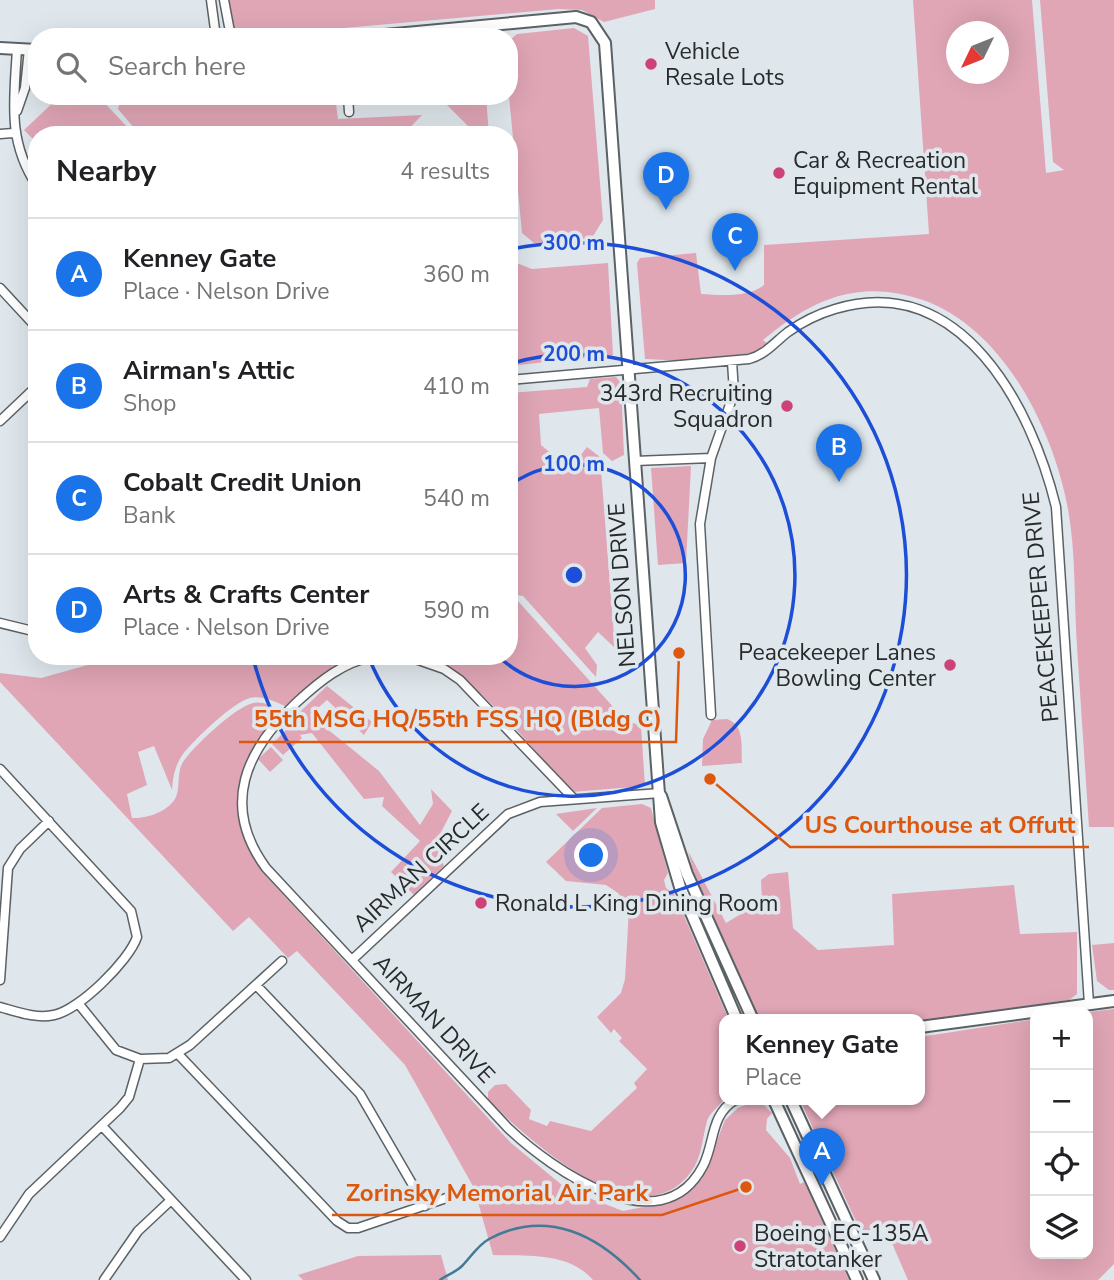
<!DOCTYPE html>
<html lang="en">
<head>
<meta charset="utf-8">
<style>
  :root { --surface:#fff; --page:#f2f2f2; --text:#202124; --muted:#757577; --line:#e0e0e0; --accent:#1a73e8 }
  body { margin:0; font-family:"Nunito Sans",sans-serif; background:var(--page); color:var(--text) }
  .controls { position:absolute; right:21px; bottom:21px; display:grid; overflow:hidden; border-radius:14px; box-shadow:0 7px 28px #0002 }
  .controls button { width:63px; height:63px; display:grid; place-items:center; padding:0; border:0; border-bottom:2px solid var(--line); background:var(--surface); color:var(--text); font:35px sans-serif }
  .compass { position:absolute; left:946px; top:21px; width:63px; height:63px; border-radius:50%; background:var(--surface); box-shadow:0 7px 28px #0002; rotate:227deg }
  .you { position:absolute; left:592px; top:856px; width:24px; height:24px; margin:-18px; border:5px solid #fff; border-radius:50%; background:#1a73e8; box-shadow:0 0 0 10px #1a73e833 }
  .badge { display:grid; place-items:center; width:46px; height:46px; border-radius:50%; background:var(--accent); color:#fff; font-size:23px; font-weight:700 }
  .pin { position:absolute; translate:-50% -58px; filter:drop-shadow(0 2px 4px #0008) }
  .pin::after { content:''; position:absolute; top:37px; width:24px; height:21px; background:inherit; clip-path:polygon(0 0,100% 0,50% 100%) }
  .popup { position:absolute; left:719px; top:1014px; width:206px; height:91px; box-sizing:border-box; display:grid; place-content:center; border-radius:14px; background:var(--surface); filter:drop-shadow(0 2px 5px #0005); font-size:23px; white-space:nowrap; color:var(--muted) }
  .popup b { font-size:26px; color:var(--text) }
  .popup::after { content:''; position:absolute; left:50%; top:100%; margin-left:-14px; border:14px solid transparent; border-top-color:var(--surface) }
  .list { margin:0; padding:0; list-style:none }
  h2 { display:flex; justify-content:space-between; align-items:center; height:91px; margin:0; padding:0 28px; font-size:30px }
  h2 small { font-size:23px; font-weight:400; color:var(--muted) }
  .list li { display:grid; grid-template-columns:46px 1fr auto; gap:21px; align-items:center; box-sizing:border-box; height:112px; padding:0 28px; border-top:2px solid var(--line) }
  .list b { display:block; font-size:26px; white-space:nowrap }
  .list p { margin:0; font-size:23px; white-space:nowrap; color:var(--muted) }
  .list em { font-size:23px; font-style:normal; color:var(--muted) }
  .icon { flex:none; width:38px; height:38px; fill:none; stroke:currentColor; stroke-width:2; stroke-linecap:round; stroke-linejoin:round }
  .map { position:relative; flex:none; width:1114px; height:1280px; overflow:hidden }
  .search { position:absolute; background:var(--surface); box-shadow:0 7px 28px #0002; left:28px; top:28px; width:490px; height:77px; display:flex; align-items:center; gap:18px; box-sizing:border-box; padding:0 24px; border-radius:28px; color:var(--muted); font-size:26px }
  .panel { position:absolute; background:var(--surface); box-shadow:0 7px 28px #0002; left:28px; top:126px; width:490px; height:539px; border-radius:28px }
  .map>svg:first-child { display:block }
  .green { fill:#e0a6b6; fill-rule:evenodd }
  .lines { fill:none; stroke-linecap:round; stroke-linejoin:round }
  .stream { stroke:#437a96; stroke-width:2.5 }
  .minor-casing { stroke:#5b6266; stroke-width:11 }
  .tertiary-casing { stroke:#5b6266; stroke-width:14 }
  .minor { stroke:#fff; stroke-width:8 }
  .tertiary { stroke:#fff; stroke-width:10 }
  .ring { fill:none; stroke:#1d4ed8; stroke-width:3.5 }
  .poi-dot { fill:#cd4277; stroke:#dfe7ec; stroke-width:2.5 }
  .labels { text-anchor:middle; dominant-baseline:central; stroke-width:7; stroke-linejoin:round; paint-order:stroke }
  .poi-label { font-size:23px; fill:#282b2c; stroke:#dfe7ec; text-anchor:start }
  .street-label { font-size:23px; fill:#282b2c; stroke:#dfe7ec }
  .centre { fill:#1d4ed8; stroke:#dfe7ec; stroke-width:3.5 }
  .ring-label { font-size:21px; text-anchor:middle; font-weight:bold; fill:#1d4ed8; stroke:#dfe7ec; stroke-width:7; stroke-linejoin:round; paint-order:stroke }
  .leader { fill:none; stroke:#de570e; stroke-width:2.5 }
  .callout-dot { fill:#de570e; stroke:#dfe7ec; stroke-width:2.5 }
  .callout-label { font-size:24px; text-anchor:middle; font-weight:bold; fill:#de570e; stroke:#dfe7ec; stroke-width:7; stroke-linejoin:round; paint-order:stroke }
</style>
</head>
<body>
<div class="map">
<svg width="1114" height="1280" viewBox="0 0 1114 1280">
  <rect width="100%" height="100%" fill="#dfe7ec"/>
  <path class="green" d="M228,0H655V9L604,22L582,10L559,9L243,37L233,29Z
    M913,0H1032L1046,173L1064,170L1053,162L1040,0H1114V827H1089C1085,767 1081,707 1077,647C1074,602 1076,553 1068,509C1053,429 1004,329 923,300C859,278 812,299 763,340L768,344L756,354L688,361L645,359L637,263L640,258L696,253L701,294C721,295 748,298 764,285V245L929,234ZM956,32H998V74H956Z
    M574,28L588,36L603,220L592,238L534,243L522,233L509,96V41L517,34Z
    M60,96H98L132,132L129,135H37V143L24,130Z
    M121,96H335L338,119L422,115L403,135H140L118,109Z
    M353,96H486L489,135H477L442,100L425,96L356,100Z
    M509,260L532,269L608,263L613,355L509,366Z
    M616,377L621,383L624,455L612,461L603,453L599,408L539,414L541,445L570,469L587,447L600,457L615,648L598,632L585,648L597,665L596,677L523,596L509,594V393L587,387L590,379Z
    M691,466L686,563L658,565L651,468Z
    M509,599L518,601L615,709L628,721L641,726L645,786L572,792C532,750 475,672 421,656H509Z
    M120,656H361L326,671L287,707C276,702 262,695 250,698C233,702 194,740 183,754C175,765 173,777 172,790L154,746L138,752L147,785L127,794L132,818C146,819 167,812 175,799C181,788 176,773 183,762C193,747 235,707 253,703C262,701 270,705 278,709L279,714C231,772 224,813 267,877L511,1143L568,1190L623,1211L673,1201L702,1179L725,1120L738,1108L759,1100L772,1113L767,1119L766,1130L790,1158L800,1184L804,1182L849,1280H593C569,1252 528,1256 493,1255L474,1188L405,1065L297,951L288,958L249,917L233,931L0,682V673L41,678Z
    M327,686L372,722L364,735L327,700L310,715L379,771L420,825L433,804L431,789L452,811L436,842L444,866L414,895L391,872L420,841L382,806L384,797L364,799L312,733L300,735L302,738L283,755L272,744L286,730L283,728Z
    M727,719C745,725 741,746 742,763L702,766L703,739L712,720Z
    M271,747L283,760L270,772L258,759Z
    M642,804L651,808L668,873L664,880L666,888L675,895L729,1020H724C724,1034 728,1091 723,1100C718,1108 710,1112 707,1121C702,1139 702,1157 691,1172C639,1243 527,1138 488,1100V1092L495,1085L506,1084L531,1110L529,1119L547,1126L550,1121L591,1131L637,1088L634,1083L647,1069L619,1041L622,1038L614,1029L611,1033L597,1017L621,993L625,979L629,908L618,893L606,885L566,881L546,862L602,808Z
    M597,808L573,831L556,814Z
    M688,851L726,923L762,901L761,880L769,874L788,872L793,928L818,950L894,945L892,894L1014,885L1020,934L1077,932V994L1069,1000L920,1022L760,1020L693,870Z
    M1114,943V990H1109L1097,981L1092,945Z
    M1114,1009V1264L1098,1280H908L884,1225L864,1232L860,1230L800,1100H920V1037L1035,1019V1254H1088V1012Z
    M441,1255L448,1280H303L298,1275L358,1256Z"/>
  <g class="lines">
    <path class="stream" d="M440,1280C447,1275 456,1272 462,1266C471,1257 477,1246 489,1239C547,1208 599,1235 640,1280"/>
    <defs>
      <path id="minor" d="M211,0L216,37
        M224,0L231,37
        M17,49C14,101 7,141 37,186
        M348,96L349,112
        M17,111L25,88L29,49
        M0,134L13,133
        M0,288L37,328
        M509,380L749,359C765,355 775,342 788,332C802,322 818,314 835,309C961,270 1032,408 1056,507L1089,1004
        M0,421L37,386
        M635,461L711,458
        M0,623L37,632
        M374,656C342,663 321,680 297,702C246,750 220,805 266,868L508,1128C551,1169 661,1247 703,1166C715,1143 710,1115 735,1100
        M407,656L444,669L460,680L574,799
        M711,715L700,524L711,458L734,393L732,361
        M0,769L131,911L137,937C129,961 79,1010 54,1015C36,1019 18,1012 0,1007
        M353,959L508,814L540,802L660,793
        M0,980L8,868L20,849L49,821
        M256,985L360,1094L425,1206
        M78,1003L116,1050L140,1059L169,1058L190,1045L282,961
        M178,1054L337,1221L348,1228H358L464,1192
        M103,1127L246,1280
        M0,1237L29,1194L120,1108L129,1097L140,1059
        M104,1280L138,1231L170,1201"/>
      <path id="tertiary" d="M363,37L576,17L591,22L605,43L661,822L680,887L737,1020
        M0,48L37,50
        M661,796L687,874L753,1020
        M920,1027L1114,1001
        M774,1100L857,1280
        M791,1100L874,1280"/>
    </defs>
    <use href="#minor" class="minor-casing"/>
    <use href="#tertiary" class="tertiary-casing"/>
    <use href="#minor" class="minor"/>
    <use href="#tertiary" class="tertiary"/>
  </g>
  <g class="ring">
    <path d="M510 485A111 111 0 1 1 499 657"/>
    <path d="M509 364A221 221 0 1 1 369 658"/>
    <path d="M511 249A332 332 0 1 1 253 658"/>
  </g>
  <g class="poi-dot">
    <circle cx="651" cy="64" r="7"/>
    <circle cx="779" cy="173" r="7"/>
    <circle cx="787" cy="406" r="7"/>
    <circle cx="950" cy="665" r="7"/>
    <circle cx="481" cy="903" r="7"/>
    <circle cx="740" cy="1246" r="7"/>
  </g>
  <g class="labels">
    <g class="poi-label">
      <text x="665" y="51">Vehicle<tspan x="665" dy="26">Resale Lots</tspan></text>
      <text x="793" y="160">Car &amp; Recreation<tspan x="793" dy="26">Equipment Rental</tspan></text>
      <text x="773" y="393" text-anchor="end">343rd Recruiting<tspan x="773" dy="26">Squadron</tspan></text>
      <text x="936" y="652" text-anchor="end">Peacekeeper Lanes<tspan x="936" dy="26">Bowling Center</tspan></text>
      <text x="495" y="903">Ronald L King Dining Room</text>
      <text x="754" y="1233">Boeing EC-135A<tspan x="754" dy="26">Stratotanker</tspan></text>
    </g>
    <g class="street-label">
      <text transform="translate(622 585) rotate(-94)">NELSON DRIVE</text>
      <text transform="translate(1041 607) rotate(-95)">PEACEKEEPER DRIVE</text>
      <text transform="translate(421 868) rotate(-43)">AIRMAN CIRCLE</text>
      <text transform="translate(434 1019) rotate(47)">AIRMAN DRIVE</text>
    </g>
  </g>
  <circle cx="574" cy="575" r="10" class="centre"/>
  <g class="ring-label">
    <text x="574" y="250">300 m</text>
    <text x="574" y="361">200 m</text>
    <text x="574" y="471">100 m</text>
  </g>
  <path class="leader" d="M679 653L676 742H239M710 779L790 847H1089M746 1187L662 1215H332"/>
  <g class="callout-dot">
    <circle cx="679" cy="653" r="7"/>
    <circle cx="710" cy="779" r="7"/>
    <circle cx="746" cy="1187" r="7"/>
  </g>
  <g class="callout-label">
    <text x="458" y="727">55th MSG HQ/55th FSS HQ (Bldg C)</text>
    <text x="940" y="833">US Courthouse at Offutt</text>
    <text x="497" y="1201">Zorinsky Memorial Air Park</text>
  </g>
</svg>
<div class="controls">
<button>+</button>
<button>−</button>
<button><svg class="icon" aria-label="locate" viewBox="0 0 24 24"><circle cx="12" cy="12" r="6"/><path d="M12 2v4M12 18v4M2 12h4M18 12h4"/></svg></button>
<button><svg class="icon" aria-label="layers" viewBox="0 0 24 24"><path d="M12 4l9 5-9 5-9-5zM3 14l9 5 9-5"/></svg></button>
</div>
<svg class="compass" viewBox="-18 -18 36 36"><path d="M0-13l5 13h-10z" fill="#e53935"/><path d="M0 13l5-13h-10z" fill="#757577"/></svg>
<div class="you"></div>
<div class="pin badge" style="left:822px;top:1186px">A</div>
<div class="popup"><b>Kenney Gate</b>Place</div>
<div class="pin badge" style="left:839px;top:482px">B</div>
<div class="pin badge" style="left:735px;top:271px">C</div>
<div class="pin badge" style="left:666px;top:210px">D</div>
<div class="search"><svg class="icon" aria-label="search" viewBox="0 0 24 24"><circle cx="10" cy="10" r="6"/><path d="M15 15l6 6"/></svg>Search here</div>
<section class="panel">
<h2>Nearby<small>4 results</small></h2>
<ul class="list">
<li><span class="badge">A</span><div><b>Kenney Gate</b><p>Place · Nelson Drive</p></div><em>360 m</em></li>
<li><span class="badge">B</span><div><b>Airman's Attic</b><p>Shop</p></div><em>410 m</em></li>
<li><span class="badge">C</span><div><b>Cobalt Credit Union</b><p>Bank</p></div><em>540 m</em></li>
<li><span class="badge">D</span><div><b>Arts &amp; Crafts Center</b><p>Place · Nelson Drive</p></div><em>590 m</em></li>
</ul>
</section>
</div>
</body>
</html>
